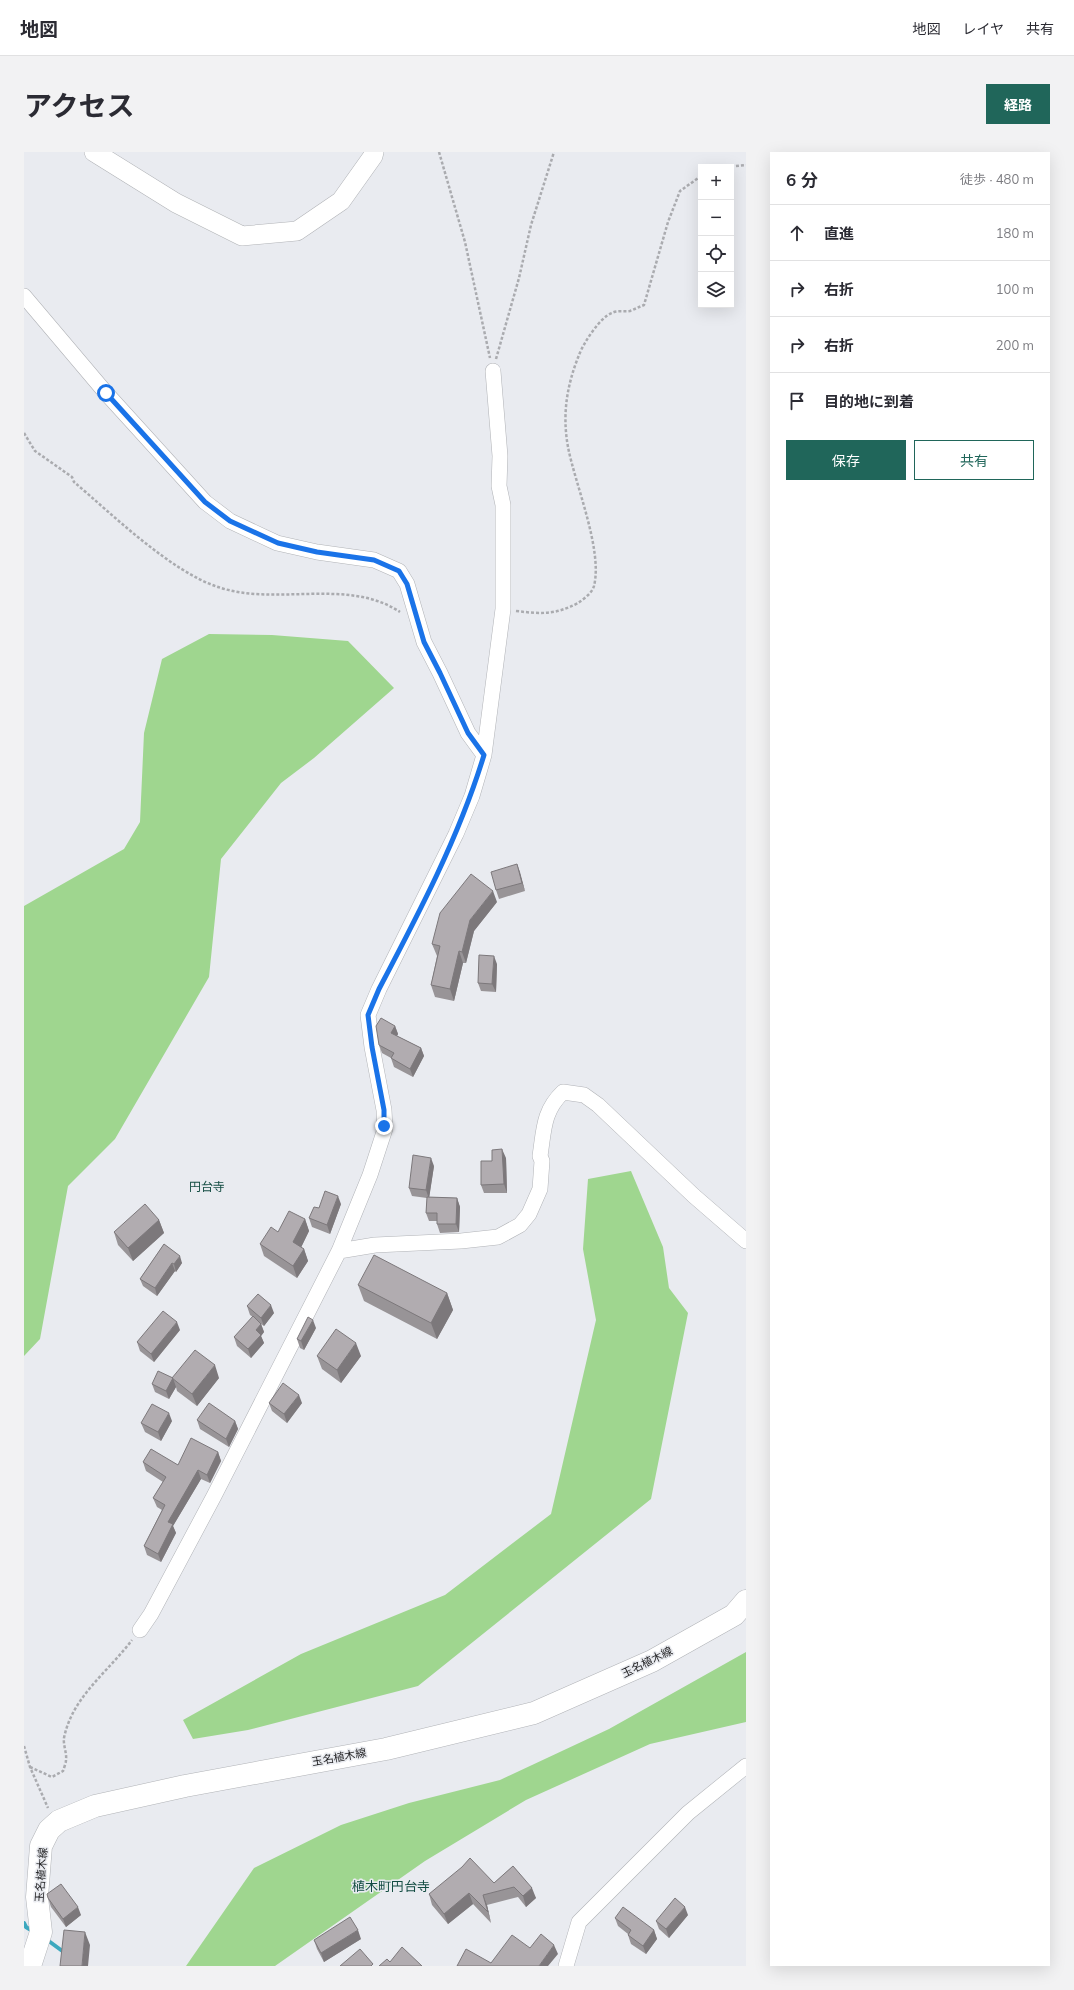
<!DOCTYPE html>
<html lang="ja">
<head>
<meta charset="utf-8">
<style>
  :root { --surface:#fff; --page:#f2f2f3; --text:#2b2b33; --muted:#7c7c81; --line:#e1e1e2; --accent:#20665a }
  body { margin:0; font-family:Mulish,"Noto Sans JP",sans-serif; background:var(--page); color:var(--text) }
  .controls { position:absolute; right:12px; top:12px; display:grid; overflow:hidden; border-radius:0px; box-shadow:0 4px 16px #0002 }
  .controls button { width:36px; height:36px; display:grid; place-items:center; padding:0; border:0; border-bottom:1px solid var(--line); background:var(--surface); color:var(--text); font:20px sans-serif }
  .stop { position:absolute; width:12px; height:12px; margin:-9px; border:3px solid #1a73e8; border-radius:50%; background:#fff }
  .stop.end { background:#1a73e8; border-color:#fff; box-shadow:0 1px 4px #0008 }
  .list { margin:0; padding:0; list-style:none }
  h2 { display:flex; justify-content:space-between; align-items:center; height:52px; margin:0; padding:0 16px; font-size:17px }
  h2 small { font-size:13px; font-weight:400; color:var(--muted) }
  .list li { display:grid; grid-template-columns:26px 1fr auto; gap:12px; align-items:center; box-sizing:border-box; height:56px; padding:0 16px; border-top:1px solid var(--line) }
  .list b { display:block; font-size:15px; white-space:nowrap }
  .list em { font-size:13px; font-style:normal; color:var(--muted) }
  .actions { display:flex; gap:8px; padding:12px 16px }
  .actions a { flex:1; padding:9px 0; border:1px solid var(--accent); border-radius:0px; text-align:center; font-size:14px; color:var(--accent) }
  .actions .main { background:var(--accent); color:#fff }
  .icon { flex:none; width:22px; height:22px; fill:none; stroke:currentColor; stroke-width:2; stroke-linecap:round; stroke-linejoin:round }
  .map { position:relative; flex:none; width:722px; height:1814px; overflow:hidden; border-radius:0px }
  header { display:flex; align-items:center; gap:24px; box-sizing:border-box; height:56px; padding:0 20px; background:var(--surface); border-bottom:1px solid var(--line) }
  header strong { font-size:19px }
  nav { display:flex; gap:22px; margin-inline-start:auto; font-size:14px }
  .intro { display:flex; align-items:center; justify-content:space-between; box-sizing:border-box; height:96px; padding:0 24px }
  h1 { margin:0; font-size:28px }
  .button { padding:10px 18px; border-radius:0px; background:var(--accent); color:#fff; font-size:14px; font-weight:700 }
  main { display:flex; gap:24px; padding:0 24px }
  aside { flex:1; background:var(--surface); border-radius:0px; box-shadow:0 4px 16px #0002 }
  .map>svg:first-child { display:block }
  .green { fill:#9fd68f }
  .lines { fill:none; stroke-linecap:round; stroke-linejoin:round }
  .stream { stroke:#3ca8be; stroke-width:4 }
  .minor-casing { stroke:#b1b3b7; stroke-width:16 }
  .tertiary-casing { stroke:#b1b3b7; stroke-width:20 }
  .secondary-casing { stroke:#b1b3b7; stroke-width:23 }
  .path { stroke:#aaabaf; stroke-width:2.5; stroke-dasharray:3 2; stroke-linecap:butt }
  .minor { stroke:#fff; stroke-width:15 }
  .tertiary { stroke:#fff; stroke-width:19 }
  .secondary { stroke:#fff; stroke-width:22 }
  .wall { fill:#989497 }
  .shaded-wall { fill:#7c787b }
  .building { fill:#b1acb0; stroke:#7c787b }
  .route { stroke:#1a73e8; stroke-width:5 }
  .labels { text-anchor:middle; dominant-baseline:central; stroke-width:3; stroke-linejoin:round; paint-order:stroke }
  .street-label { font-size:11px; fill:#262628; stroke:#e9ebf0 }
  .neighbourhood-label { font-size:12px; fill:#134c42; stroke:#e9ebf0 }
  .quarter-label { font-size:13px; fill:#134c42; stroke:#e9ebf0 }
</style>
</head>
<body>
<header>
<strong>地図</strong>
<nav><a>地図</a><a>レイヤ</a><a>共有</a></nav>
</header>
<div class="intro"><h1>アクセス</h1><a class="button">経路</a></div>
<main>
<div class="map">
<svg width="722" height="1814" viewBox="0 0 722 1814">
  <rect width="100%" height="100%" fill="#e9ebf0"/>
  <path class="green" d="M185,482L248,483L324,489L370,536L290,606L257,631L197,707L185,825L91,987L44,1034L16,1187L0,1204V754L100,697L116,670L120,581L138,507Z
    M607,1019L639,1095L645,1136L664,1161L627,1347L394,1534L224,1578L169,1587L159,1568L277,1502L421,1443L527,1362L572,1168L559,1097L564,1027Z
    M722,1500V1570L626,1592L502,1648L401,1709L251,1814H162L230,1716L317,1673L385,1651L476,1628L585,1577Z"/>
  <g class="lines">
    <path class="stream" d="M0,1771L2,1775L10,1780
      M22,1787L41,1801"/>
    <defs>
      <path id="minor" d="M0,144L82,241L181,350L206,369L253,391L293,400L350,408L375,419L383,432L400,490L416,521L444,581L460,603
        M315,1099L351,1093L437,1089L474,1085L496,1073L505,1062L516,1037L518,1009L516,1004C520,978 519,959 539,940L560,943L574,953L670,1044L722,1089
        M116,1478L127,1462L190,1344L315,1099L346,1023L361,977L360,958L348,895L344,863L355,837L432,682L448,644L460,603L479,457V353L475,334L476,304L469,219
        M542,1814L555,1770L664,1661L722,1614"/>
      <path id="tertiary" d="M70,0L152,51L218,84L273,79L317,49L349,4L350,0"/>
      <path id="secondary" d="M6,1814L17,1780L13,1745L17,1694L25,1678L35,1669L71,1654L161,1634L362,1597L510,1561L628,1509L710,1463L722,1449"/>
    </defs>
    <use href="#minor" class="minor-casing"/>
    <use href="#tertiary" class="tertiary-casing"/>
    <use href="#secondary" class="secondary-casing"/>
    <path class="path" d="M415,0L441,90L466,206
      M702,15L722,13
      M472,207L495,126L507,73L530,0
      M0,281L11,299L48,325L50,330C89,363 146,419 194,435C252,455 323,425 376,460
      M492,459C517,462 531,463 554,451C560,447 568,441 570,434C579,398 551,332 544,295C538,262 543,233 555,203C559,192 576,165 588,161C593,158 600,160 606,159C611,157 615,155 620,153L644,70L656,39L677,24
      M0,1594L6,1615L24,1656
      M6,1615L28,1625L39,1619C40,1616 42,1611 42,1608C43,1601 39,1593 40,1586C48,1545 84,1520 108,1488"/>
    <use href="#minor" class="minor"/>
    <use href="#tertiary" class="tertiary"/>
    <use href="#secondary" class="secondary"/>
  </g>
  <path class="wall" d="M493,712L501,739L475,747L472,738Z
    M473,750L450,779L442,811H439L430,849L411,845L407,833L413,804L408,792Z
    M473,812L472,840L457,839L454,831Z
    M371,874L374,882L373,884L397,896L400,904L389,925L370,915L367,906L358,901L355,893Z
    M482,1006L483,1041H460L457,1033L468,1009Z
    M410,1014L405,1045L433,1046L436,1055L435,1080L416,1081L413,1072V1069H405L402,1061L403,1046L388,1044L385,1036Z
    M317,1052L306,1082L288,1075L285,1066L295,1056Z
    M281,1067L285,1079L277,1095L280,1097L284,1109L273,1126L240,1104L236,1092L254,1080Z
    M135,1068L140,1081L109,1109L94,1093L90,1080Z
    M140,1092L158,1111L152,1120L151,1119L133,1144L119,1134L116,1127Z
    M334,1133L423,1141L429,1158L413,1187L340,1149Z
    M223,1154L250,1161L240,1174L237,1172L240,1180L237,1184L240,1191L227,1206L213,1194L210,1185L229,1165L226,1163Z
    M292,1176L280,1198L276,1196L273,1187Z
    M156,1178L130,1210L116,1199L113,1190Z
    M293,1204H337L317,1231L298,1217Z
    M149,1226H195L173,1254L153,1239L152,1235L145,1247L131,1240L128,1232Z
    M245,1251H278L263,1271L248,1259Z
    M173,1268L211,1269L214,1277L205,1295L176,1277Z
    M148,1269L137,1289L121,1280L117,1271Z
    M194,1300L197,1309L186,1331L177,1327L149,1374L152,1381L137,1410L123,1403L120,1394L138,1358L133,1355L129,1346L139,1330L122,1319L119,1310L154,1313Z
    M489,1714L512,1746L502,1755L494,1745L463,1753L467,1771L449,1752L424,1772L408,1753L405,1742L470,1731Z
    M24,1746L57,1763L42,1775L27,1755Z
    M664,1763L645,1786L635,1777L632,1769Z
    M591,1766L630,1778L633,1787L622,1802L607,1792L604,1783V1782L594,1774Z
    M337,1787L300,1810L293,1797L290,1788Z"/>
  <path class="shaded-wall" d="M493,712L496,720L501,739L498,731Z
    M469,739L473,750L450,779L442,811L438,800L446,768Z
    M435,799L439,811L430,849L426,837Z
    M470,804L473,812L472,840L468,832Z
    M371,874L374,882L370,889L367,881Z
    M397,896L400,904L389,925L386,917Z
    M478,997L482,1006L483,1041L480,1032Z
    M407,1006L410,1014L405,1047L402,1038Z
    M314,1044L317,1052L306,1082L303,1073Z
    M433,1046L436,1055L435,1080L432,1072Z
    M281,1067L285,1079L274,1102L269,1090Z
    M135,1068L140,1081L109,1109L104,1096Z
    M280,1097L284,1109L273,1126L269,1114Z
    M156,1104L158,1111L152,1120L150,1112Z
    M148,1111L151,1119L133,1144L131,1136Z
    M423,1141L429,1158L413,1187L407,1171Z
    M247,1153L250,1161L240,1174L237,1166Z
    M289,1168L292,1176L280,1198L277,1189Z
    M153,1170L156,1178L130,1210L127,1202Z
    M237,1172L240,1180L237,1184L240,1191L227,1206L224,1197L232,1178Z
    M332,1191L337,1204L317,1231L313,1218Z
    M191,1213L195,1226L173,1254L168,1242Z
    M149,1226L152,1235L145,1247L142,1239Z
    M275,1243L278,1251L263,1271L260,1262Z
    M145,1261L148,1269L137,1289L134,1280Z
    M211,1269L214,1277L205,1295L202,1287Z
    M194,1300L197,1309L186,1331L183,1323Z
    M174,1318L177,1327L149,1374L152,1381L137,1410L134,1402L144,1370Z
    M508,1736L512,1746L502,1755L499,1744Z
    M445,1741L449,1752L424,1772L420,1762Z
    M459,1743L463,1753L467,1771L464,1760Z
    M54,1755L57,1763L42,1775L39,1767Z
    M661,1755L664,1763L645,1786L642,1777Z
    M334,1778L337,1787L300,1810L297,1801Z
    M630,1778L633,1787L622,1802L619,1794Z
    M61,1780L66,1793L64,1814H58Z
    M530,1793L534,1802L524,1814H515Z"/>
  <path class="building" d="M493,712L498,731L472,738L467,720Z
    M447,722L469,739L446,768L438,800L435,799L426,837L407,833L416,794L408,792L416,761Z
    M455,803L470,804L468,832L454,831Z
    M357,866L371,874L367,881L397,896L386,917L367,906L370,901L355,893L352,874Z
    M478,997L480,1032L457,1033V1009H468V998Z
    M389,1003L407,1006L402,1038L385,1036Z
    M301,1039L314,1044L303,1073L285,1066L290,1055L295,1056Z
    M403,1045L433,1046L432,1072H413V1061H402Z
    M121,1052L135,1068L104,1096L90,1080Z
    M265,1059L281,1067L269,1090L280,1097L269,1114L236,1092L247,1075L254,1080Z
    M140,1092L156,1104L150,1112L148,1111L131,1136L116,1127Z
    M350,1103L423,1141L407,1171L334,1133Z
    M234,1142L247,1153L237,1166L223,1154Z
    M139,1159L153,1170L127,1202L113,1190Z
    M229,1164L237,1172L232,1178L237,1183L224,1197L210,1185Z
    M284,1165L289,1168L277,1189L273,1187Z
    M312,1177L332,1191L313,1218L293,1204Z
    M171,1198L191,1213L168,1242L148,1226Z
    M134,1219L149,1226L142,1239L128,1232Z
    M259,1231L275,1243L260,1262L245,1251Z
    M185,1251L211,1269L202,1287L173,1268Z
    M128,1252L145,1261L134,1280L117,1271Z
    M167,1286L194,1300L183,1323L174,1318L144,1370L149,1372L134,1402L120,1394L141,1353L129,1346L142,1325L119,1310L127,1297L154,1313Z
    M446,1706L470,1731L489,1714L508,1736L499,1744L490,1735L459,1743L464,1760L445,1741L420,1762L405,1742L438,1715Z
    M37,1732L54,1755L39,1767L24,1746L23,1742Z
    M651,1746L661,1755L642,1777L632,1769Z
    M599,1755L630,1778L619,1794L604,1783L607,1778L591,1766Z
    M326,1765L334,1778L297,1801L290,1788Z
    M40,1778L61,1780L58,1814H36Z
    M517,1782L530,1793L515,1814H433L442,1797L467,1811L488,1783L506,1796Z
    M378,1795L398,1814H355L363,1807L366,1810Z
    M336,1797L349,1812L347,1814H316Z"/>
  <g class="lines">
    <path class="route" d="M82,241L181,350L206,369L254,391L293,400L350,408L375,419L383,432L400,490L416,521L444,581L460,603C435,685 395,761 355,837L344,863L348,895L360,958V974"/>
  </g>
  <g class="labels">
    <g class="street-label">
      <text transform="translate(623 1510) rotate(-26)">玉名植木線</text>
      <text transform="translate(315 1605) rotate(-10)">玉名植木線</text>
      <text transform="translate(17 1723) rotate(-86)">玉名植木線</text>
    </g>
    <g class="neighbourhood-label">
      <text x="183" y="1034">円台寺</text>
    </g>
    <g class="quarter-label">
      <text x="367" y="1734">植木町円台寺</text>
    </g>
  </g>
</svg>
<div class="controls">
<button>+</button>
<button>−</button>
<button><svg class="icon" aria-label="locate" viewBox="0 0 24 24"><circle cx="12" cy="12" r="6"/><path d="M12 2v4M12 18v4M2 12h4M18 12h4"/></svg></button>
<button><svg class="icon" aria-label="layers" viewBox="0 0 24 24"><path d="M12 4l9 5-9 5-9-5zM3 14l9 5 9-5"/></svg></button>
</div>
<div class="stop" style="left:82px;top:241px"></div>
<div class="stop end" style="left:360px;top:974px"></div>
</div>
<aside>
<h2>6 分<small>徒歩 · 480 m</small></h2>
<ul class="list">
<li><svg class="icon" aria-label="ahead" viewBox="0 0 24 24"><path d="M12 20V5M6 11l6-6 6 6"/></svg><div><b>直進</b></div><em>180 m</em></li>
<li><svg class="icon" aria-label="right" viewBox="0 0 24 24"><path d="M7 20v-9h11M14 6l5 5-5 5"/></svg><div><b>右折</b></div><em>100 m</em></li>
<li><svg class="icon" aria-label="right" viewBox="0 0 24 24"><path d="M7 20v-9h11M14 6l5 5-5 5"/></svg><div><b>右折</b></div><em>200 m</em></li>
<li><svg class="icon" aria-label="arrive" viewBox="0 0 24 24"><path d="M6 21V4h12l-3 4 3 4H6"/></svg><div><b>目的地に到着</b></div></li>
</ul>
<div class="actions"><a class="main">保存</a><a>共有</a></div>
</aside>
</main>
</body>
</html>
